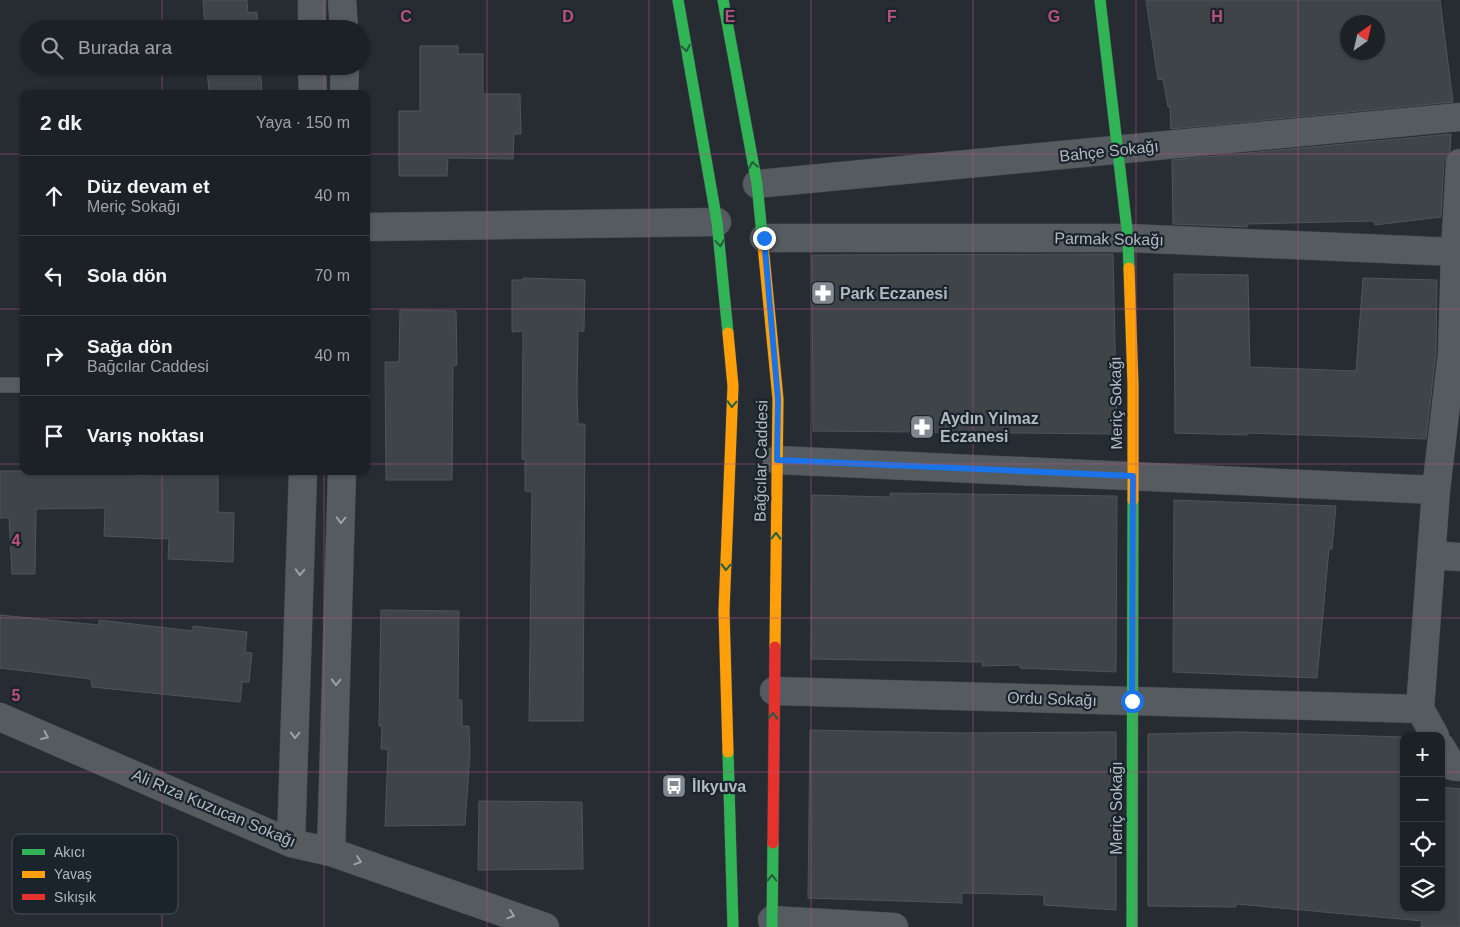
<!DOCTYPE html>
<html lang="tr">
<head>
<meta charset="utf-8">
<style>
  :root { --surface:#1c2126; --page:#292e32; --text:#f1f3f6; --muted:#a0a3a7; --line:#3a3e43 }
  body { margin:0; font-family:Arial,sans-serif; background:var(--page); color:var(--text) }
  .controls { position:absolute; right:15px; bottom:15px; display:grid; overflow:hidden; border-radius:10px; box-shadow:0 1px 4px #0004 }
  .controls button { width:45px; height:45px; display:grid; place-items:center; padding:0; border:0; border-bottom:1px solid var(--line); background:var(--surface); color:var(--text); font:25px sans-serif }
  .compass { position:absolute; left:1340px; top:15px; width:45px; height:45px; border-radius:50%; background:var(--surface); box-shadow:0 1px 4px #0004; rotate:34deg }
  .stop { position:absolute; width:15px; height:15px; margin:-11px; border:4px solid #1a73e8; border-radius:50%; background:#fff }
  .stop.end { background:#1a73e8; border-color:#fff; box-shadow:0 1px 5px #0008 }
  .list { margin:0; padding:0; list-style:none }
  h2 { display:flex; justify-content:space-between; align-items:center; height:65px; margin:0; padding:0 20px; font-size:21px }
  h2 small { font-size:16px; font-weight:400; color:var(--muted) }
  .list li { display:grid; grid-template-columns:32px 1fr auto; gap:15px; align-items:center; box-sizing:border-box; height:80px; padding:0 20px; border-top:1px solid var(--line) }
  .list b { display:block; font-size:19px; white-space:nowrap }
  .list p { margin:0; font-size:16px; white-space:nowrap; color:var(--muted) }
  .list em { font-size:16px; font-style:normal; color:var(--muted) }
  .icon { flex:none; width:28px; height:28px; fill:none; stroke:currentColor; stroke-width:2; stroke-linecap:round; stroke-linejoin:round }
  .map { position:relative; flex:none; width:1460px; height:927px; overflow:hidden }
  .search { position:absolute; background:var(--surface); box-shadow:0 1px 4px #0004; left:20px; top:20px; width:350px; height:55px; display:flex; align-items:center; gap:12px; box-sizing:border-box; padding:0 18px; border-radius:28px; color:var(--muted); font-size:19px }
  .panel { position:absolute; background:var(--surface); box-shadow:0 1px 4px #0004; left:20px; top:90px; width:350px; height:385px; border-radius:10px }
  .map>svg:first-child { display:block }
  .building { fill:#3e4448; stroke:#4e5459; fill-rule:evenodd }
  .lines { fill:none; stroke-linecap:round; stroke-linejoin:round }
  .lane-casing { stroke:#44484d; stroke-width:16 }
  .street-casing { stroke:#44484d; stroke-width:29 }
  .fast-casing { stroke:#44484d; stroke-width:12 }
  .slow-casing { stroke:#44484d; stroke-width:12 }
  .jam-casing { stroke:#44484d; stroke-width:12 }
  .lane { stroke:#565b60; stroke-width:15 }
  .street { stroke:#565b60; stroke-width:28 }
  .fast { stroke:#30b455; stroke-width:11 }
  .slow { stroke:#ff9f0a; stroke-width:11 }
  .jam { stroke:#e5322d; stroke-width:11 }
  .oneway { stroke:#235e3c }
  .oneway2 { stroke:#9aa2aa }
  .route { stroke:#1a73e8; stroke-width:6 }
  .grid { fill:none; stroke:#bc517f; stroke-width:1; stroke-opacity:0.55 }
  .labels { text-anchor:middle; dominant-baseline:central; stroke-width:4.5; stroke-linejoin:round; paint-order:stroke }
  .street-label { font-size:16px; fill:#b0bac3; stroke:#1b242c }
  .poi-label { font-size:16px; font-weight:bold; fill:#b0bac3; stroke:#1b242c; text-anchor:start }
  .key { fill:#1b242c; stroke:#485159; stroke-width:1 }
  .key-label { font-size:14px; fill:#b0bac3 }
  .grid-label { font-size:16px; text-anchor:middle; font-weight:bold; fill:#bc517f; stroke:#1b242c; stroke-width:4.5; stroke-linejoin:round; paint-order:stroke }
</style>
</head>
<body>
<div class="map">
<svg width="1460" height="927" viewBox="0 0 1460 927">
  <rect width="100%" height="100%" fill="#262c32"/>
  <path class="building" d="M203,0H247L248,13L257,12L258,29H205Z
    M1146,0H1440L1453,102L1171,129L1170,107H1168L1163,79L1158,80ZM1348,22H1378V52H1348Z
    M420,46H458V54H483V94H520L521,134H514L513,159L448,158L447,176H399V111H420Z
    M207,66H260L262,94H209Z
    M1451,134L1450,152L1444,162L1441,217L1375,225L1373,221L1247,224V227L1173,224L1172,160Z
    M1113,254L1117,434L813,431L812,255Z
    M1174,274L1248,275L1250,367L1356,371L1363,278L1437,280L1436,353L1426,439L1247,433V435L1175,433Z
    M523,278L585,280L584,331H578L577,395L578,424H585L583,721H529L532,492L525,491V459H522L523,331L512,332V280H523Z
    M400,310L456,311L457,365L453,366L452,480H386L385,362H399Z
    M0,471H61L153,476V471H218V512L234,513L233,562L168,559L169,539L104,536L105,508L36,509L35,574H12L9,518H0Z
    M890,493L1117,496L1116,672L1020,668V665L982,666L983,662L811,659L812,495L890,497Z
    M1174,500L1336,506L1332,549H1329L1317,678L1173,672Z
    M381,610L459,611L458,700H462V726H469L470,753L465,825L385,826L388,749H381L382,726H379Z
    M0,615L99,625V620L193,631V626L247,632L245,652L252,653L249,682H242L240,702L92,687L91,679L0,668Z
    M810,730L962,733L1116,732V910L1044,905V895L962,893V903L808,898Z
    M1240,732L1404,737V908H1441V787L1460,789V927H1421L1422,921L1236,904V907L1148,906V734Z
    M479,801L582,802L583,869L478,870Z"/>
  <g class="lines">
    <defs>
      <path id="lane" d="M0,385H24"/>
      <path id="street" d="M312,0V29
        M342,0L344,29
        M312,66L313,94
        M344,94L345,66
        M757,184L1460,117
        M366,227L717,222
        M764,238H1128L1455,252
        M777,460L1436,490
        M1431,555L1460,557
        M774,691L1420,709
        M0,717L291,843L331,852L545,927
        M1435,736L1420,709L1436,490L1452,354L1455,252L1460,163
        M1441,747L1452,766L1460,767
        M291,843L303,471
        M331,852L342,471
        M772,920L894,927"/>
      <path id="fast" d="M678,0L717,222L728,333
        M723,0L757,184L763,245
        M1100,0L1128,238L1129,268
        M728,752L733,927
        M772,927L773,843
        M1132,927L1133,500"/>
      <path id="slow" d="M763,245L778,399L775,647
        M1129,268L1133,385V500
        M728,333L733,386L724,611L728,752"/>
      <path id="jam" d="M773,843L775,647"/>
    </defs>
    <use href="#lane" class="lane-casing"/>
    <use href="#street" class="street-casing"/>
    <use href="#fast" class="fast-casing"/>
    <use href="#slow" class="slow-casing"/>
    <use href="#jam" class="jam-casing"/>
    <use href="#lane" class="lane"/>
    <use href="#street" class="street"/>
    <use href="#fast" class="fast"/>
    <use href="#slow" class="slow"/>
    <use href="#jam" class="jam"/>
  </g>
  <defs><path id="oneway-chevron" d="M-2-3.5L2.5 0L-2 3.5" fill="none" stroke-width="1.6" stroke-linecap="round" stroke-linejoin="round" transform="scale(1.25)"/></defs>
  <g class="oneway">
    <use href="#oneway-chevron" transform="translate(686 48) rotate(80)"/>
    <use href="#oneway-chevron" transform="translate(753 165) rotate(-100)"/>
    <use href="#oneway-chevron" transform="translate(720 243) rotate(84)"/>
    <use href="#oneway-chevron" transform="translate(732 404) rotate(92)"/>
    <use href="#oneway-chevron" transform="translate(776 536) rotate(-89)"/>
    <use href="#oneway-chevron" transform="translate(726 567) rotate(92)"/>
    <use href="#oneway-chevron" transform="translate(773 716) rotate(-89)"/>
    <use href="#oneway-chevron" transform="translate(772 878) rotate(-89)"/>
  </g>
  <g class="oneway2">
    <use href="#oneway-chevron" transform="translate(341 520) rotate(92)"/>
    <use href="#oneway-chevron" transform="translate(300 572) rotate(92)"/>
    <use href="#oneway-chevron" transform="translate(336 682) rotate(92)"/>
    <use href="#oneway-chevron" transform="translate(295 735) rotate(92)"/>
    <use href="#oneway-chevron" transform="translate(45 736) rotate(23)"/>
    <use href="#oneway-chevron" transform="translate(358 861) rotate(19)"/>
    <use href="#oneway-chevron" transform="translate(511 915) rotate(19)"/>
  </g>
  <g class="lines">
    <path class="route" d="M764,238L778,399L777,460L1133,476L1132,701"/>
  </g>
  <path class="grid" d="M162,0V29M324,0V29M487,0V927M649,0V927M811,0V927M973,0V927M1136,0V927M1298,0V927M162,66V94M324,66V94M0,154H24M366,154H1460M0,309H24M366,309H1460M0,464H24M366,464H1460M162,471V927M324,471V927M0,618H1460M0,772H1404M1441,772H1460"/>
  <defs>
    <symbol id="pharmacy-square" viewBox="-11 -11 22 22"><rect x="-9" y="-9" width="18" height="18" rx="4" fill="#808890" stroke="#1b242c"/><path d="M-2-6h4v4h4v4h-4v4h-4v-4h-4v-4h4Z" fill="#fff"/></symbol>
    <symbol id="bus-square" viewBox="-11 -11 22 22"><rect x="-9" y="-9" width="18" height="18" rx="4" fill="#808890" stroke="#1b242c"/><path d="M-5-6H5V4H4V6H2V4H-2V6H-4V4H-5ZM-3.5-4V0h7V-4ZM-3.5 1.2v1.5H-2V1.2ZM2 1.2v1.5H3.5V1.2Z" fill="#fff"/></symbol>
  </defs>
  <g fill-rule="evenodd">
    <use href="#pharmacy-square" x="809" y="279" width="28" height="28"/>
    <use href="#pharmacy-square" x="908" y="413" width="28" height="28"/>
    <use href="#bus-square" x="660" y="772" width="28" height="28"/>
  </g>
  <g class="labels">
    <g class="street-label">
      <text transform="translate(1109 151) rotate(-6)">Bahçe Sokağı</text>
      <text transform="translate(1109 239) rotate(1)">Parmak Sokağı</text>
      <text transform="translate(1116 403) rotate(-91)">Meriç Sokağı</text>
      <text transform="translate(761 461) rotate(-89)">Bağcılar Caddesi</text>
      <text transform="translate(1052 699) rotate(2)">Ordu Sokağı</text>
      <text transform="translate(214 808) rotate(23)">Ali Rıza Kuzucan Sokağı</text>
      <text transform="translate(1116 808) rotate(-90)">Meriç Sokağı</text>
    </g>
    <g class="poi-label">
      <text x="840" y="293">Park Eczanesi</text>
      <text x="940" y="418">Aydın Yılmaz<tspan x="940" dy="18">Eczanesi</tspan></text>
      <text x="692" y="786">İlkyuva</text>
    </g>
  </g>
  <rect x="12" y="834" width="166" height="80" rx="8" class="key"/>
  <rect x="22" y="849" width="23" height="6" fill="#30b455"/>
  <rect x="22" y="871" width="23" height="7" fill="#ff9f0a"/>
  <rect x="22" y="894" width="23" height="6" fill="#e5322d"/>
  <g class="key-label">
    <text x="54" y="857">Akıcı</text>
    <text x="54" y="879">Yavaş</text>
    <text x="54" y="902">Sıkışık</text>
  </g>
  <g class="grid-label">
    <text x="406" y="22">C</text>
    <text x="568" y="22">D</text>
    <text x="730" y="22">E</text>
    <text x="892" y="22">F</text>
    <text x="1054" y="22">G</text>
    <text x="1217" y="22">H</text>
    <text x="16" y="546">4</text>
    <text x="16" y="701">5</text>
  </g>
</svg>
<div class="controls">
<button>+</button>
<button>−</button>
<button><svg class="icon" aria-label="locate" viewBox="0 0 24 24"><circle cx="12" cy="12" r="6"/><path d="M12 2v4M12 18v4M2 12h4M18 12h4"/></svg></button>
<button><svg class="icon" aria-label="layers" viewBox="0 0 24 24"><path d="M12 4l9 5-9 5-9-5zM3 14l9 5 9-5"/></svg></button>
</div>
<svg class="compass" viewBox="-18 -18 36 36"><path d="M0-13l5 13h-10z" fill="#e53935"/><path d="M0 13l5-13h-10z" fill="#a0a3a7"/></svg>
<div class="stop" style="left:1132px;top:701px"></div>
<div class="stop end" style="left:764px;top:238px"></div>
<div class="search"><svg class="icon" aria-label="search" viewBox="0 0 24 24"><circle cx="10" cy="10" r="6"/><path d="M15 15l6 6"/></svg>Burada ara</div>
<section class="panel">
<h2>2 dk<small>Yaya · 150 m</small></h2>
<ul class="list">
<li><svg class="icon" aria-label="ahead" viewBox="0 0 24 24"><path d="M12 20V5M6 11l6-6 6 6"/></svg><div><b>Düz devam et</b><p>Meriç Sokağı</p></div><em>40 m</em></li>
<li><svg class="icon" aria-label="left" viewBox="0 0 24 24"><path d="M17 20v-9H6M10 6l-5 5 5 5"/></svg><div><b>Sola dön</b></div><em>70 m</em></li>
<li><svg class="icon" aria-label="right" viewBox="0 0 24 24"><path d="M7 20v-9h11M14 6l5 5-5 5"/></svg><div><b>Sağa dön</b><p>Bağcılar Caddesi</p></div><em>40 m</em></li>
<li><svg class="icon" aria-label="arrive" viewBox="0 0 24 24"><path d="M6 21V4h12l-3 4 3 4H6"/></svg><div><b>Varış noktası</b></div></li>
</ul>
</section>
</div>
</body>
</html>
